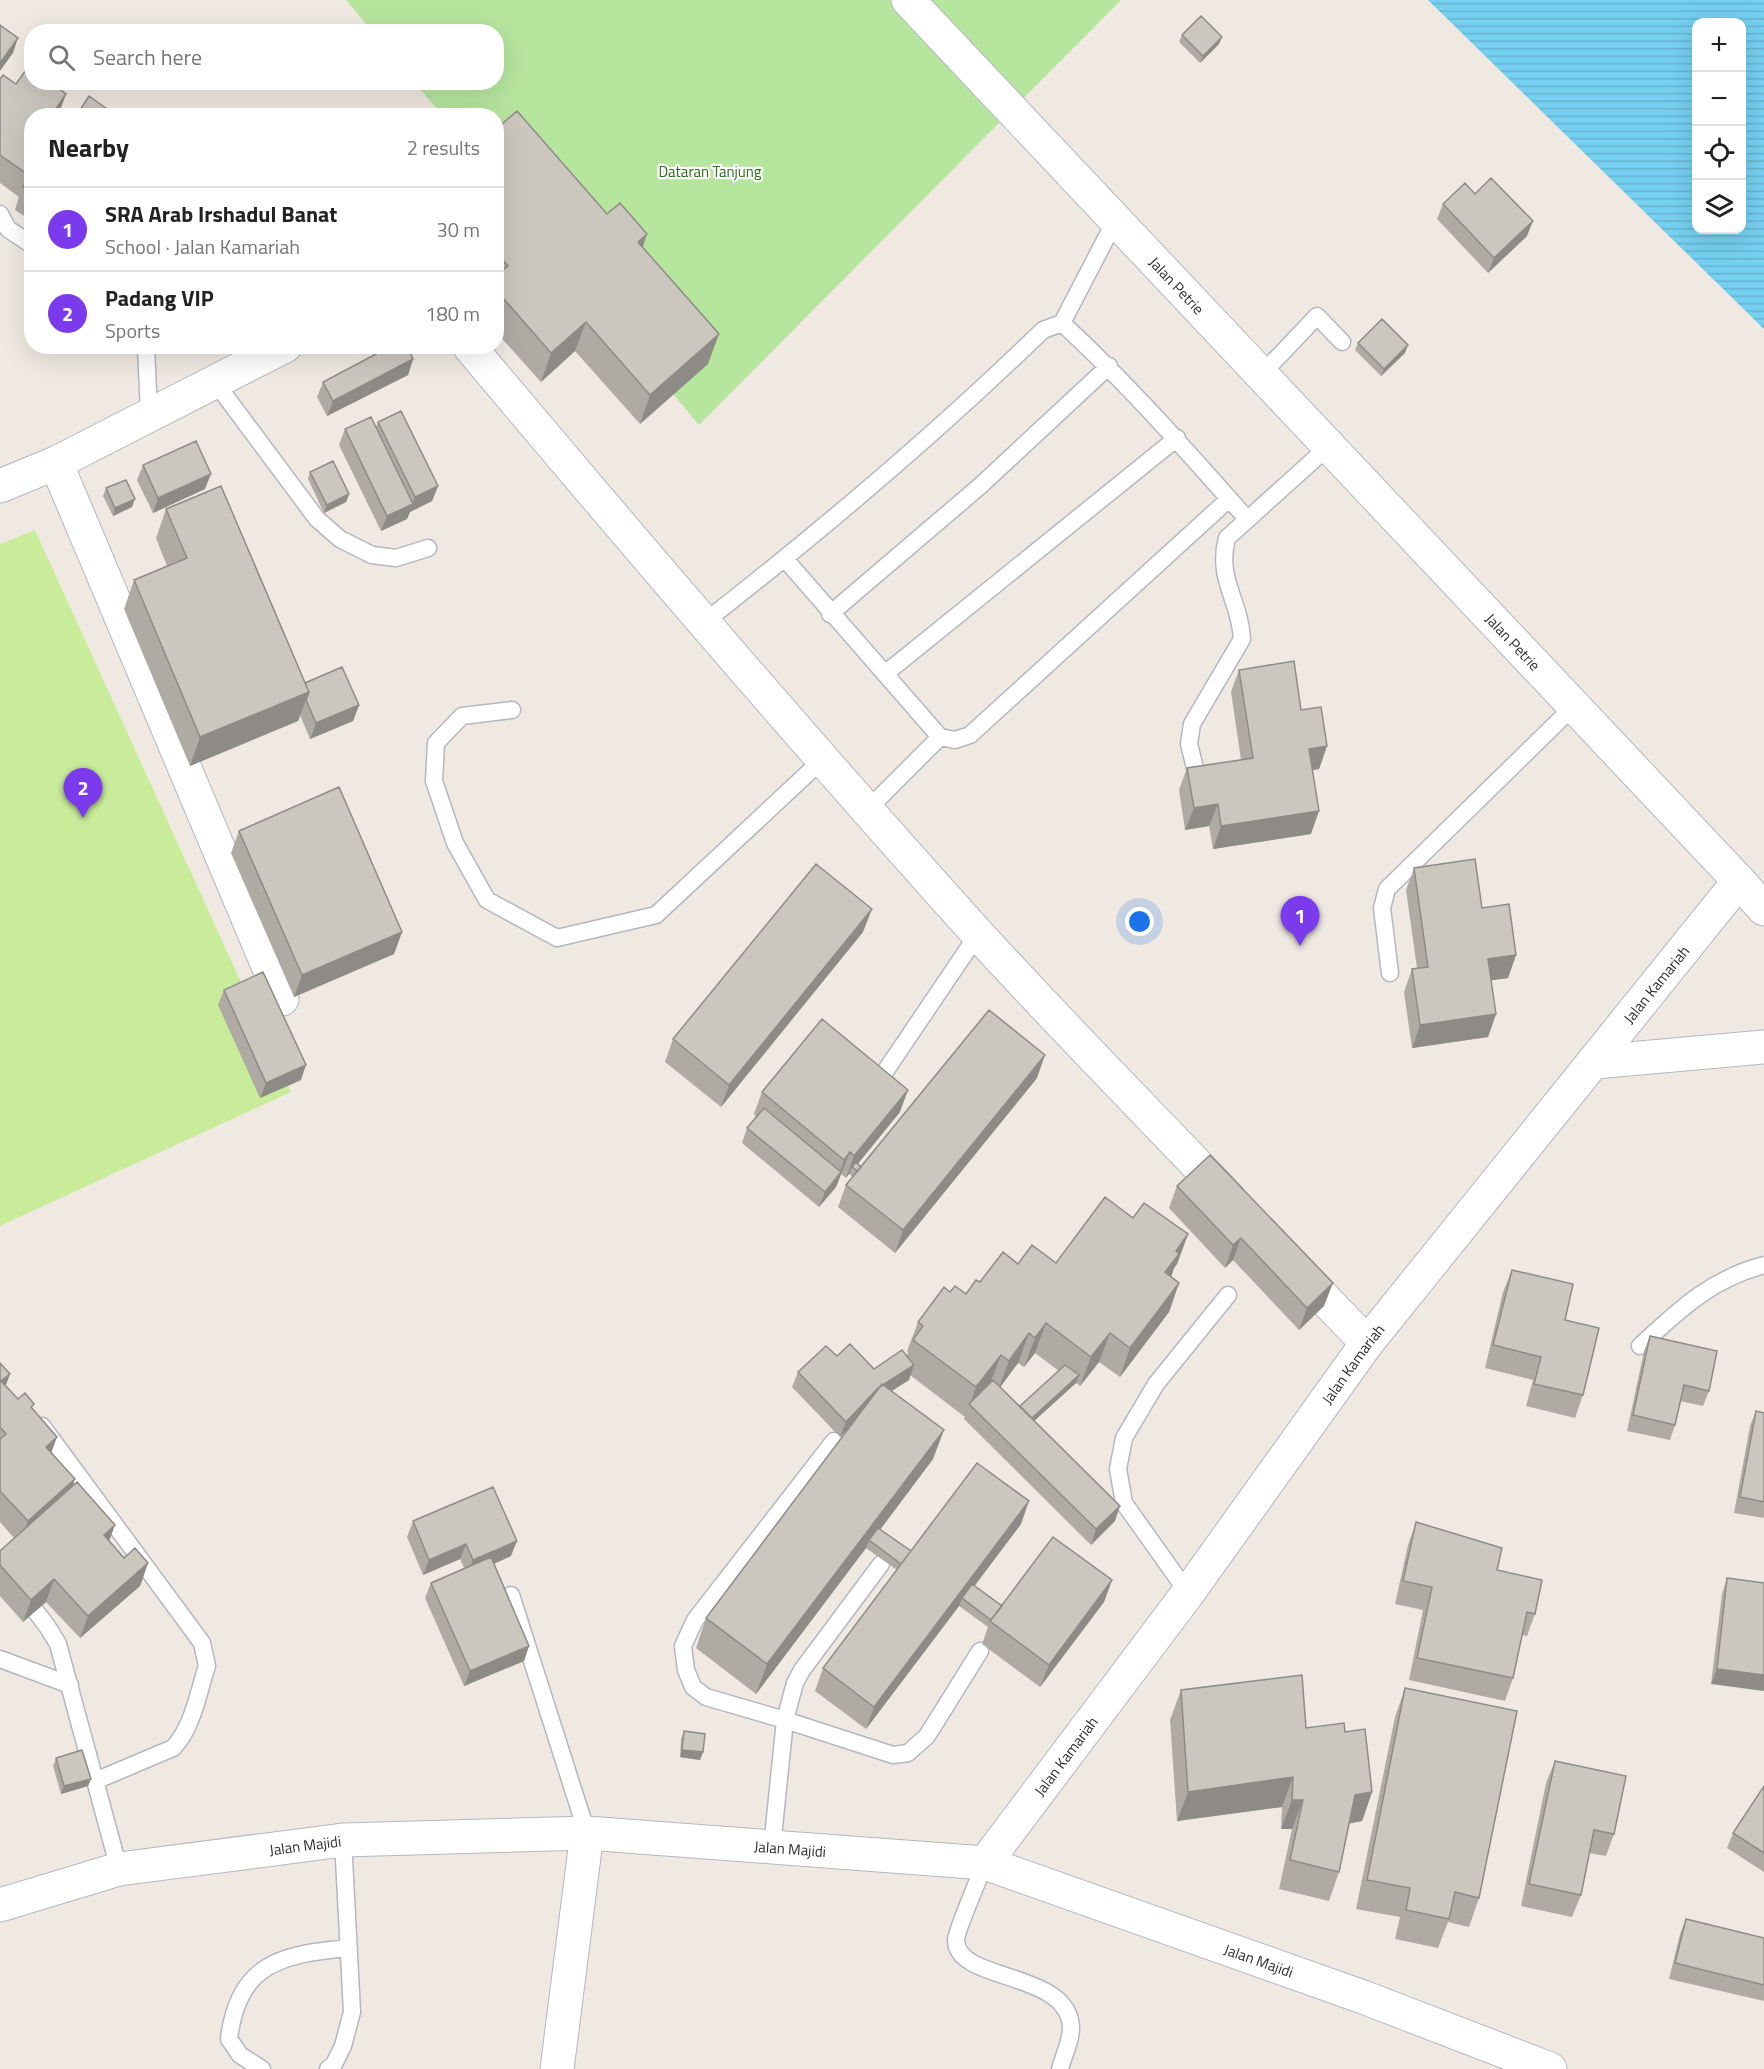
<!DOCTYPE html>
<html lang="en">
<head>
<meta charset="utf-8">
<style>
  :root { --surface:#fff; --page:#f6f6f6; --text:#222; --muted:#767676; --line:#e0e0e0; --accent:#7c3aed }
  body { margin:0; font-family:"Titillium Web",sans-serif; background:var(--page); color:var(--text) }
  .controls { position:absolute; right:18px; top:18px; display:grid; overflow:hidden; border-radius:12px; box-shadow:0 6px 24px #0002 }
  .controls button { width:54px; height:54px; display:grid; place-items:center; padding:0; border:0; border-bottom:2px solid var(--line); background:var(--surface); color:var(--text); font:30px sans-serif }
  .you { position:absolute; left:1140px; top:922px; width:21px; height:21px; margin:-15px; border:4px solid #fff; border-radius:50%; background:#1a73e8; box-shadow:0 0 0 9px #1a73e833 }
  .badge { display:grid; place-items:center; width:39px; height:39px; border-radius:50%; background:var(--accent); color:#fff; font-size:20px; font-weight:700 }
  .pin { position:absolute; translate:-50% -50px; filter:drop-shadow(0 2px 3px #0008) }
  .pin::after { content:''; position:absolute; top:32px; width:21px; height:18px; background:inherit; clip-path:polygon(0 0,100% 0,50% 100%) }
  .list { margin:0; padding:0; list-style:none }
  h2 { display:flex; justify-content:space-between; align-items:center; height:78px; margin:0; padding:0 24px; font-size:26px }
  h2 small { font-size:20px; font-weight:400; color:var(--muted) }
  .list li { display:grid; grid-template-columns:39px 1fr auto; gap:18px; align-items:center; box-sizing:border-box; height:84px; padding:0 24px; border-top:2px solid var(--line) }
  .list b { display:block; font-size:22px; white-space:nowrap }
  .list p { margin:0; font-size:20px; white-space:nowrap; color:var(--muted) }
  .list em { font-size:20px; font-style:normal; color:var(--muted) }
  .icon { flex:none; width:33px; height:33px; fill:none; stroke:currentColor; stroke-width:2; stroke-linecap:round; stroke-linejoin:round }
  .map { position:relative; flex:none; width:1764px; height:2069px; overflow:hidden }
  .search { position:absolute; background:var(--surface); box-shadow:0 6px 24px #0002; left:24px; top:24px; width:480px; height:66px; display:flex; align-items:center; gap:15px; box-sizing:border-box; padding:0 21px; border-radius:24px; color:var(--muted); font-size:22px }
  .panel { position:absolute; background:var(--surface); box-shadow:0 6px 24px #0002; left:24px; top:108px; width:480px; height:246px; border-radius:24px }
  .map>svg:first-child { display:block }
  .park { fill:#b6e59e }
  .pitch { fill:#c9ec9a }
  .water { fill:url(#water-rules); fill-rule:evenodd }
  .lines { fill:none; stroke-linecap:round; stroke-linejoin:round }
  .lane-casing { stroke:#b4b7c1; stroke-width:19 }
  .street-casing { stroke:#b4b7c1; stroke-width:35 }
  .secondary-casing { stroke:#b4b7c1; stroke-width:35 }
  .lane { stroke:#fff; stroke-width:16 }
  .street { stroke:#fff; stroke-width:33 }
  .secondary { stroke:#fff; stroke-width:33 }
  .wall { fill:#afaba4; fill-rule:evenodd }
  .shaded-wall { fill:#8e8b86 }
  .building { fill:#cbc7bf; stroke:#8e8b86; stroke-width:1.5 }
  .labels { text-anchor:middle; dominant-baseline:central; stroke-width:4.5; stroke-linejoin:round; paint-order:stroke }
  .park-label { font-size:15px; fill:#2c6e1b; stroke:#fff }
  .street-label { font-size:15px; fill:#2e2e2e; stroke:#fff }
</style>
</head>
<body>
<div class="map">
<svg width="1764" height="2069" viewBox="0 0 1764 2069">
  <defs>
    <pattern id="water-rules" width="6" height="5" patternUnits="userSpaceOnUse" patternTransform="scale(1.5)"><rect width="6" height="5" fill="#75cff0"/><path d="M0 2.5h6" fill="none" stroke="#66b2ce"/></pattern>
  </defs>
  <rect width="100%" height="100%" fill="#efe9e1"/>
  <path class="park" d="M346,0H1121L699,425L497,181L496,116L442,115L415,83L496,82V32L372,31Z"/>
  <path class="pitch" d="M35,530L291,1092L0,1226V544Z"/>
  <path class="water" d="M1428,0H1764V329ZM1696,22H1742V230H1696Z"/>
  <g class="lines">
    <defs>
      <path id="lane" d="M0,214L8,229L32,245
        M1115,221L1062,323C1128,384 1187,451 1247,519
        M146,346L149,415
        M1261,375L1317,316L1342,342
        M215,382L317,519L340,539L372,555L396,558L428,548
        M785,559L940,737L955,740L970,735L1229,499
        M830,614L980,486L1109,366
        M702,624C821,531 935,435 1043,330L1062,323
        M886,673L1177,438
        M512,710L462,716L436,743L434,781L455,843L487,900L557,938L656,915L822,760
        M1197,776L1189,744L1192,724L1242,639C1240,600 1216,579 1227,538L1329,446
        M867,810L940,737
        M1390,973L1382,908L1387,889L1574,706
        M878,1082L978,934
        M1640,1346C1679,1310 1711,1279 1764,1265
        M42,1426L202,1643L207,1666C198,1693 193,1727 173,1748L95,1781
        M834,1441L695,1620L683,1646L686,1670L693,1687L706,1697L785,1720L795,1683L802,1670L881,1564
        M0,1565L47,1626L58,1644L119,1869
        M1188,1593L1124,1503L1118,1469L1124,1438L1156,1384L1228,1295
        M511,1595L587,1833
        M0,1659L70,1685
        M772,1847L785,1720L893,1755L908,1753L927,1736L980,1651
        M985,1863C980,1876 956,1931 956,1940C956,1983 1071,1970 1071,2029C1071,2041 1063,2057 1060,2069
        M262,2069L240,2055L229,2039C238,1963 282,1954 349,1948
        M328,2069L334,2064L343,2046L352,2012L343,1840"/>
      <g id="street">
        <path id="s1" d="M908,0L1739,881"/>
        <path d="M469,346C635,544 803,740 976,932C1058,1022 1144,1109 1229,1198"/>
        <path d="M56,463L282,999"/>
        <path d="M0,486L56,463L285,346"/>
        <path d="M1295,1268L1367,1343"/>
        <path d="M557,2069L587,1833"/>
      </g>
      <g id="secondary">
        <path d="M1595,1062L1764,1047"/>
        <path id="s2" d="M985,1863L1188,1593L1367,1343L1739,881L1764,909"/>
        <path id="s3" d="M0,1905L119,1869L343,1840L587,1833L985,1863L1363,1997L1550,2069"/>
      </g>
    </defs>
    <use href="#lane" class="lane-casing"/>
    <use href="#street" class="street-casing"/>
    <use href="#secondary" class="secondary-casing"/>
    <use href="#lane" class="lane"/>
    <use href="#street" class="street"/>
    <use href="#secondary" class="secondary"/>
  </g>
  <path class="wall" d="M1182,35L1219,44L1200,63L1179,42Z
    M0,79L32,116V221L15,210L19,197L0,183Z
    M496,129L607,214L647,234L642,248L708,364L640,424L575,351L541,382L496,332Z
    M1443,204L1527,236L1488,273L1437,219Z
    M1358,343L1405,353L1381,376L1355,350Z
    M413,359L408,375L327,416L317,397L323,382Z
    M378,422L438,486L432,501L410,512L407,519L381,531L339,445L345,429L376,427Z
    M143,465L205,489L153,513L137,480Z
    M310,472L349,494L346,502L324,513L308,479Z
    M106,488L132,507L113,516L103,496Z
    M166,509L305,683L359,705L353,721L310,739L300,715L298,721L190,766L124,609L134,580L167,566L156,538Z
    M1239,670L1301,710L1327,746L1319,769L1312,770L1311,834L1213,849L1209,826L1185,830L1179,790L1187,768L1241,760L1231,692Z
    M239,831L402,932L394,954L294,997L231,853Z
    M1414,868L1482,908L1516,955L1508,978L1491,980L1496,1014L1488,1037L1412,1048L1404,992L1412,969L1417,968L1406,890Z
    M863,932L721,1107L665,1062L673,1039Z
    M224,990L301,1080L260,1098L218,1005Z
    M1037,1078L895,1253L838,1207L846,1185L853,1177L849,1174L846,1178L841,1174L836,1187L819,1207L742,1143L747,1128L756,1117L754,1114L762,1092L900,1112L858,1164L861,1167Z
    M1177,1186L1324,1306L1299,1330L1233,1260L1225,1268L1169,1208Z
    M1133,1218L1188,1234L1177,1264L1174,1268L1171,1276L1179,1283L1169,1312L1120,1377L1099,1362L1080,1386L1076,1383L1034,1421L1115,1521L1091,1545L964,1419L965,1417L910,1375L909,1380L891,1391L933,1459L880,1529L911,1551L1021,1524L974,1586L1002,1606L1112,1580L1104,1602L1040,1687L982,1644L988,1627L959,1606L866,1729L815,1691L823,1668L897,1570L866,1548L756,1694L696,1648L706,1618L852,1425L840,1437L792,1387L798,1372L837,1356L874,1369L907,1356L908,1352L907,1351L918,1322L950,1292L966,1294L980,1282L1018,1264L1056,1263ZM1035,1353L1059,1371L1020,1406L1000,1387L1018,1363L1024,1367Z
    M1512,1270L1565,1320L1583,1395L1575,1418L1526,1406L1533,1380L1485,1368L1503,1292Z
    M1650,1336L1709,1391L1703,1406L1680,1401L1675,1425L1670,1440L1627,1431L1644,1351Z
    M0,1363L5,1385L18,1399L34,1404L32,1408L52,1453L109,1541L124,1558L148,1563L140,1586L80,1638L46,1602L23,1622L0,1596V1551L14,1538L0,1522Z
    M1756,1411L1764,1413V1518L1734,1513L1750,1426Z
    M413,1521L511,1556L494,1564L529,1646L524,1661L464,1686L425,1598L431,1583L464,1568L460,1559L423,1575L407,1537Z
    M1416,1522L1497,1570L1535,1614L1527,1636L1522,1635L1513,1678L1505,1701L1409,1680L1423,1610L1395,1604L1408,1545Z
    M1727,1578L1764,1583L1711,1684L1722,1594Z
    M1405,1688L1479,1898L1469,1927L1448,1922L1438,1948L1395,1939L1400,1917L1356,1909L1395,1717Z
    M1181,1690L1306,1728L1345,1732L1372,1792L1362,1821L1349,1824L1339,1872L1329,1901L1279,1889L1292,1829H1281L1282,1807L1177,1821L1170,1720Z
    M684,1731L703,1752L700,1760L680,1757L681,1739Z
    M56,1758L91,1779L88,1786L61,1794L53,1766Z
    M1555,1761L1614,1834L1606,1856L1589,1853L1581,1895L1572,1917L1521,1906L1546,1783Z
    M1764,1786V1872L1727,1848L1733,1833Z
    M1686,1919L1764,1938V2001L1669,1979L1680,1934Z"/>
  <path class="shaded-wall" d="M1222,37L1219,44L1200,63L1203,56Z
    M18,38L13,53L0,71V63Z
    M66,94L58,116L55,110Z
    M1533,221L1527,236L1488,273L1494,258Z
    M647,234L637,264L638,242Z
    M586,322L575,351L541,382L551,353Z
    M719,334L708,364L640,424L650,395Z
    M1408,345L1405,353L1381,376L1384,369Z
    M413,359L408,375L327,416L333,401Z
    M211,474L205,489L153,513L158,498Z
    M438,486L432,501L410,512L407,519L381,531L387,516L412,504L415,497Z
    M349,494L346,502L324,513L327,505Z
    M135,499L132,507L113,516L115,508Z
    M309,692L298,721L190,766L200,737Z
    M359,705L353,721L310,739L316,723Z
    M1327,746L1319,769L1300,772L1309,749Z
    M1218,804L1209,826L1185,830L1194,808Z
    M1319,811L1311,834L1213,849L1221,826Z
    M872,909L863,932L721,1107L729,1085Z
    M402,932L394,954L294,997L302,975Z
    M1516,955L1508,978L1480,982L1488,959Z
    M1496,1014L1488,1037L1412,1048L1420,1025Z
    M1045,1055L1037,1078L895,1253L903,1230Z
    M306,1065L301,1080L260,1098L266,1083Z
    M908,1090L900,1112L854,1168L852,1167L849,1174L846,1178L854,1156Z
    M850,1152L836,1187L819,1207L825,1192L838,1177L844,1160Z
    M1188,1234L1177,1264L1174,1268L1169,1283L1165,1272L1176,1251Z
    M1241,1238L1233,1260L1225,1268L1233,1245Z
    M1179,1283L1169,1312L1120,1377L1130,1348Z
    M1333,1283L1324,1306L1299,1330L1307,1308Z
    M1046,1323L1035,1353L1024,1367L1035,1338Z
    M1029,1333L1018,1363L998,1390L1009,1361Z
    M1110,1333L1099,1362L1080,1386L1091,1357Z
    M1001,1355L990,1384L970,1404L976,1387Z
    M914,1365L909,1380L873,1403L840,1437L846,1422L878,1388Z
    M10,1374L2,1396L1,1381Z
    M1079,1375L1076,1383L1023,1431L1026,1423Z
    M944,1430L933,1459L871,1542L869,1540L866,1548L756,1694L767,1664Z
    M57,1437L49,1459L46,1447Z
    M75,1479L67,1502L19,1544L28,1521Z
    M1029,1501L1021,1524L964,1600L962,1598L959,1606L866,1729L874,1707Z
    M1120,1506L1115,1521L1091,1545L1096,1529Z
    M115,1525L107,1547L104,1535Z
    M517,1541L511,1556L468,1575L473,1560Z
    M466,1544L460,1559L423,1575L429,1560Z
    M148,1563L140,1586L80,1638L88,1616Z
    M54,1579L46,1602L23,1622L31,1600Z
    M1112,1580L1104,1602L1040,1687L1049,1665Z
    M529,1646L524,1661L464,1686L470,1671Z
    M1717,1669L1764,1675V1691L1711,1684Z
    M682,1750L703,1752L700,1760L680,1757Z
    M1293,1777L1282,1807L1177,1821L1188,1792Z
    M91,1779L88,1786L61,1794L64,1786Z
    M1372,1792L1362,1821L1344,1824L1355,1795Z
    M1292,1800H1303L1292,1829H1281Z"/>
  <path class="building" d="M1201,16L1222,37L1203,56L1182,35Z
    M0,25L18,38L0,63Z
    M28,67L32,70V82H50L66,94L55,110L63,116H32V193L23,187L30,176L0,155V79L3,75L16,84Z
    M89,96L117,116H76Z
    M141,111L148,116H138Z
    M517,111L607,214L620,203L647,234L638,242L719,334L650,395L586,322L551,353L496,290V276L508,266L496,253V239L498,237L496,235V129Z
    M1491,178L1533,221L1494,258L1443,204L1465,183L1475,194Z
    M1382,319L1408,345L1384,369L1358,343Z
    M391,346H407L413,359L333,401L323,382Z
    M401,411L438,486L415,497L378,422Z
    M371,417L413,504L387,516L345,429Z
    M196,441L211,474L158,498L143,465Z
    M333,461L349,494L327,505L310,472Z
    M126,480L135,499L115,508L106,488Z
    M221,486L309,692L200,737L134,580L187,558L166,509Z
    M1294,661L1301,710L1321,707L1327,746L1309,749L1319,811L1221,826L1218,804L1194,808L1187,768L1253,758L1239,670Z
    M342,667L359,705L316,723L306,700L309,692L305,683Z
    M339,787L402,932L302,975L239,831Z
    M1475,859L1482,908L1509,904L1516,955L1488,959L1496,1014L1420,1025L1412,969L1428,967L1414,868Z
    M816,864L872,909L729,1085L673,1039Z
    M263,972L306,1065L266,1083L224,990Z
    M989,1010L1045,1055L903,1230L846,1185Z
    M822,1019L908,1090L854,1156L850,1152L844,1160L762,1092Z
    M764,1108L841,1172L825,1192L747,1128Z
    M1210,1155L1333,1283L1307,1308L1241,1238L1233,1245L1177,1186Z
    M856,1162L861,1167L858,1171L852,1167Z
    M1105,1197L1133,1218L1144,1203L1188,1234L1176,1251L1179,1254L1165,1272L1179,1283L1130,1348L1110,1333L1091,1357L1046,1323L1035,1338L1029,1333L1009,1361L1001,1355L976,1387L913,1340L923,1326L918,1322L944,1287L950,1292L955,1286L966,1294L976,1280L980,1282L1003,1252L1018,1264L1032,1245L1056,1263Z
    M1512,1270L1573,1284L1565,1320L1599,1328L1583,1395L1534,1384L1541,1357L1493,1345Z
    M1650,1336L1717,1351L1709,1391L1684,1385L1675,1425L1633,1415Z
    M850,1344L874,1369L902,1350L914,1365L878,1388L846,1422L798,1372L826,1346L837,1356Z
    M0,1363L10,1374L1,1381L18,1399L25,1393L34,1404L31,1407L57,1437L46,1447L75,1479L28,1521L0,1491V1439L6,1434L0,1427Z
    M1065,1365L1079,1375L1032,1418L1020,1406Z
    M993,1380L1120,1506L1096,1529L969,1404Z
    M882,1384L944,1430L767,1664L706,1618Z
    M1756,1411L1764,1413V1502L1740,1497Z
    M977,1463L1029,1501L874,1707L823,1668Z
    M77,1482L115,1525L104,1535L124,1558L135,1548L148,1563L88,1616L54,1579L31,1600L0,1565V1551Z
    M493,1487L517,1541L473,1560L466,1544L429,1560L413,1521Z
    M1416,1522L1502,1548L1497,1570L1542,1580L1535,1614L1527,1612L1513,1678L1417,1658L1432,1587L1403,1581Z
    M878,1528L911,1551L901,1564L869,1540Z
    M1053,1537L1112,1580L1049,1665L990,1621Z
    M491,1557L529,1646L470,1671L431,1583Z
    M1727,1578L1764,1583V1675L1717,1669Z
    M972,1584L1002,1606L991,1620L962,1598Z
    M1302,1675L1306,1728L1344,1723L1345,1732L1365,1729L1372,1792L1355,1795L1339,1872L1290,1860L1303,1800H1292L1293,1777L1188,1792L1181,1690Z
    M1405,1688L1517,1711L1479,1898L1455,1892L1449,1919L1406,1910L1410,1888L1367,1880Z
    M684,1731L705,1734L703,1752L682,1750Z
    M82,1750L91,1779L64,1786L56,1758Z
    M1555,1761L1626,1776L1614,1834L1594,1830L1581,1895L1529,1884Z
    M1764,1786V1853L1733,1833Z
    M1686,1919L1764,1938V1985L1675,1963Z"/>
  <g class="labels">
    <g class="park-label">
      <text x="710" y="171">Dataran Tanjung</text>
    </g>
    <g class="street-label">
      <text stroke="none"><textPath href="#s1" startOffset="392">Jalan Petrie</textPath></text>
      <text stroke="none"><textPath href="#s1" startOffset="882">Jalan Petrie</textPath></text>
      <text stroke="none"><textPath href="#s2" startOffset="1106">Jalan Kamariah</textPath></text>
      <text stroke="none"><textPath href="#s2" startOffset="620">Jalan Kamariah</textPath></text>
      <text stroke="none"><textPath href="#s2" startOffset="134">Jalan Kamariah</textPath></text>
      <text stroke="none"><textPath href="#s3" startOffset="312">Jalan Majidi</textPath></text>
      <text stroke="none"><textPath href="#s3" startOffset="798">Jalan Majidi</textPath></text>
      <text stroke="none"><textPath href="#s3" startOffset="1284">Jalan Majidi</textPath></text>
    </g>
  </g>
</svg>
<div class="controls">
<button>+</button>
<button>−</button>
<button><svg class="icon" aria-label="locate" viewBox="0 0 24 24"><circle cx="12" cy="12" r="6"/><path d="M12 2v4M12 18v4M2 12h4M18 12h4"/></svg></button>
<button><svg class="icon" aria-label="layers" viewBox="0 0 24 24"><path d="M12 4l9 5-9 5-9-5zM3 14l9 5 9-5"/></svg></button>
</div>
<div class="you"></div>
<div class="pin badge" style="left:1300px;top:946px">1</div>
<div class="pin badge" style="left:83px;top:818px">2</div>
<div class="search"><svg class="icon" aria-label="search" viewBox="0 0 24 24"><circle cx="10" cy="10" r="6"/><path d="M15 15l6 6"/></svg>Search here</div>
<section class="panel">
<h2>Nearby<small>2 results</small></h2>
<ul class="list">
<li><span class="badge">1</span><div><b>SRA Arab Irshadul Banat</b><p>School · Jalan Kamariah</p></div><em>30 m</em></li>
<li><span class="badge">2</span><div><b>Padang VIP</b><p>Sports</p></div><em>180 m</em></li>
</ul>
</section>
</div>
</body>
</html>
